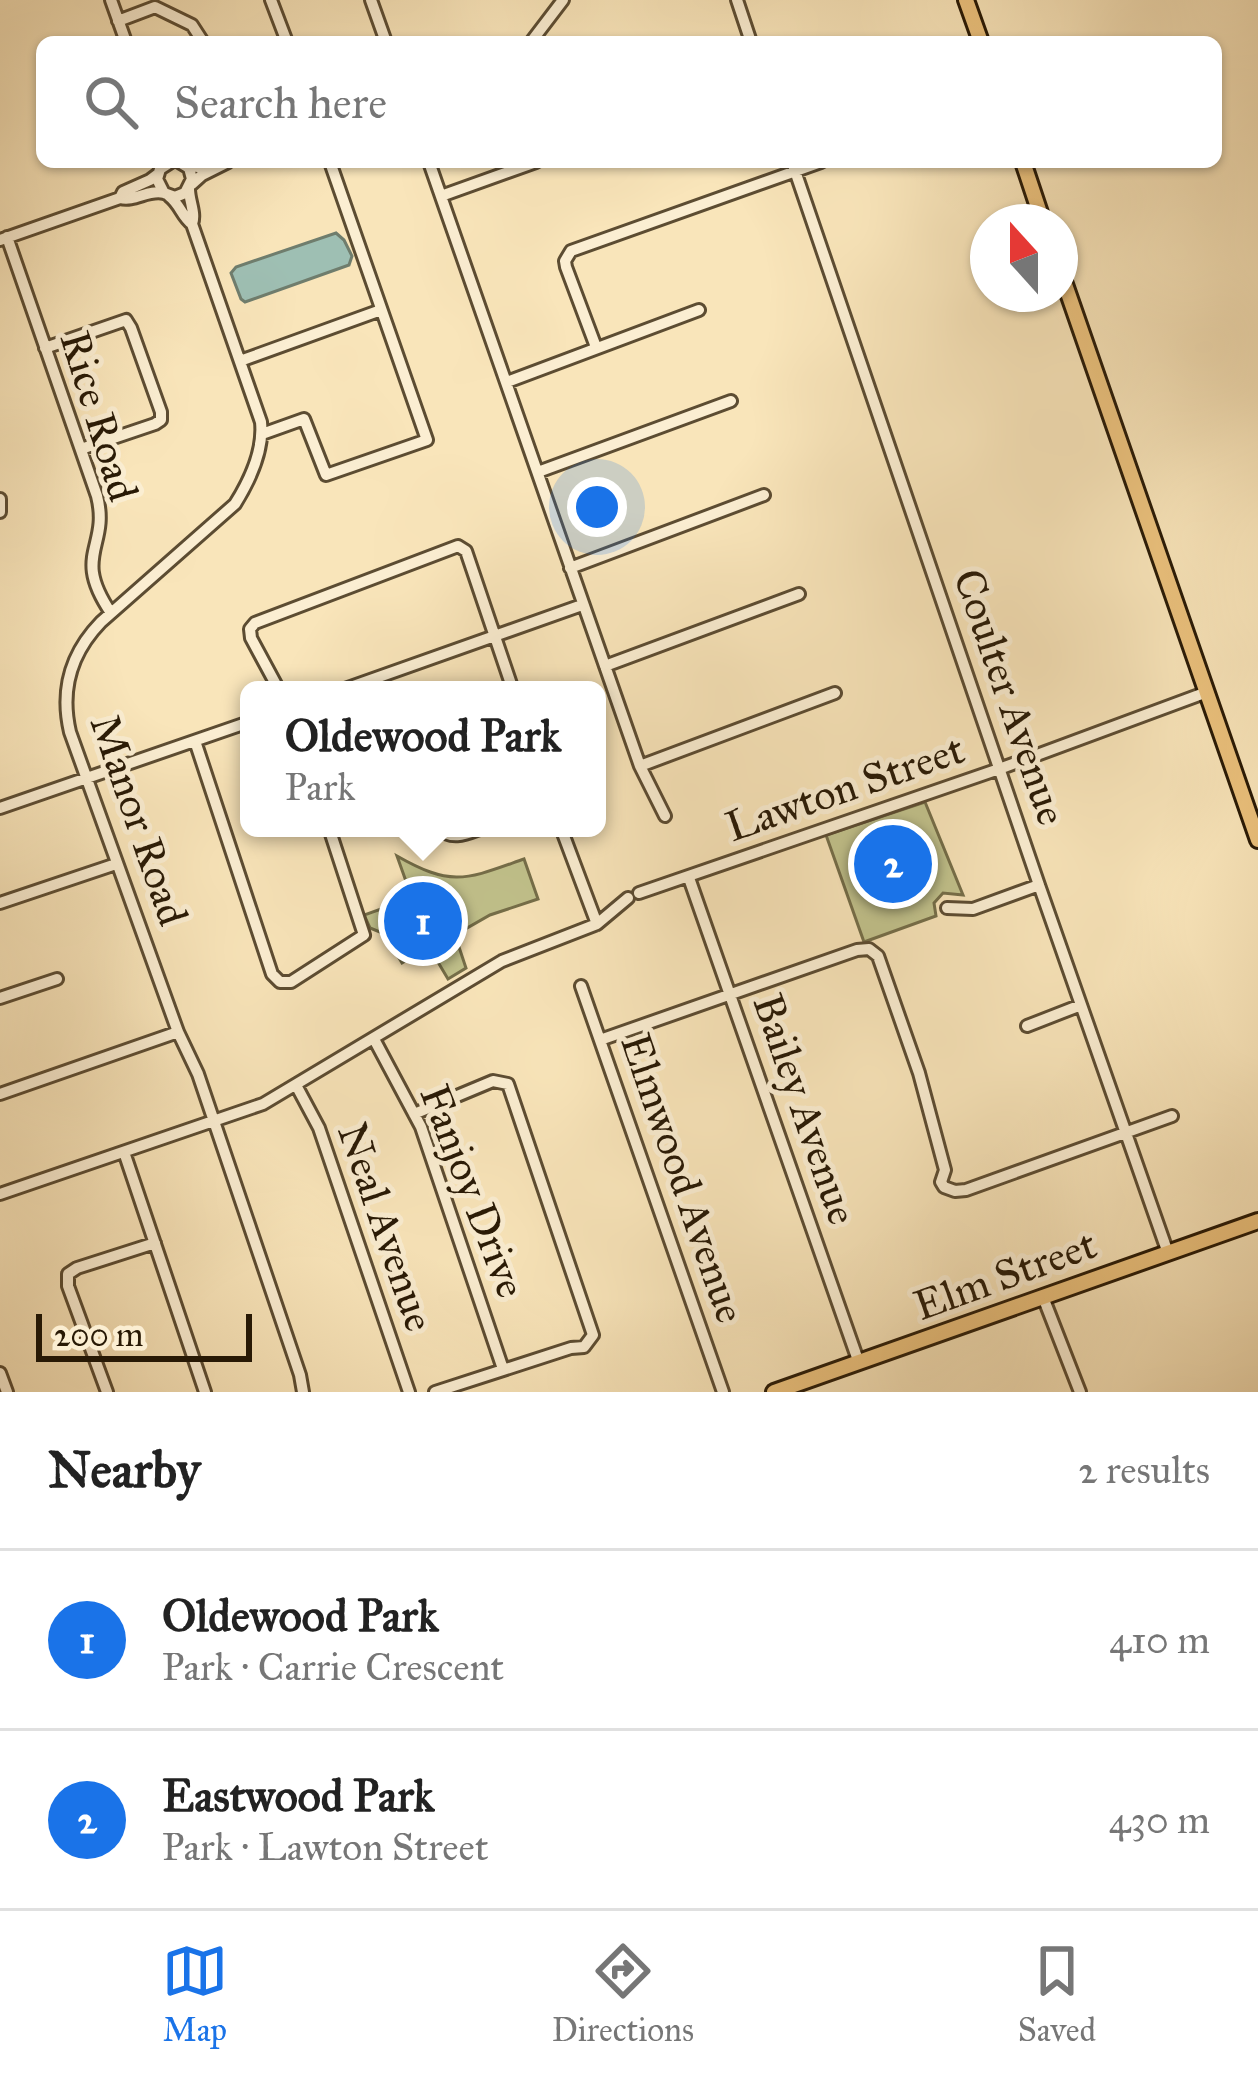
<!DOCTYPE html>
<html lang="en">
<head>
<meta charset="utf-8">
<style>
  :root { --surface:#fff; --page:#f2f2f2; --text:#222; --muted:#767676; --line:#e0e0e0; --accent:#1a73e8 }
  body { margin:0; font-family:"IM FELL Great Primer",serif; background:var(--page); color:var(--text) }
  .compass { position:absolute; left:970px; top:204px; width:108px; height:108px; border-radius:50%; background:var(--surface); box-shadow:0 3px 9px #0004; rotate:339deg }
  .scale { position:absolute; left:36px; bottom:30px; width:216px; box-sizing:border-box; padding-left:12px; border:6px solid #281905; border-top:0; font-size:33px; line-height:42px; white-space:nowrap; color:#281905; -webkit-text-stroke:9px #fbeed2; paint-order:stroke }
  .you { position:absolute; left:597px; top:507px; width:42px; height:42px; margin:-30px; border:9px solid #fff; border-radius:50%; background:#1a73e8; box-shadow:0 0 0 18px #1a73e833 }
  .badge { display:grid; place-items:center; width:78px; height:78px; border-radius:50%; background:var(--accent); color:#fff; font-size:39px; font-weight:700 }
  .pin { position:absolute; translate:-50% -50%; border:6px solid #fff; box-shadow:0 3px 12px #0006 }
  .popup { position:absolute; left:240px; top:681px; width:366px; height:156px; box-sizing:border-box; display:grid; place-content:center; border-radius:18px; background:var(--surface); filter:drop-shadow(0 3px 9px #0005); font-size:39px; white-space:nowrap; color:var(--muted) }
  .popup b { font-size:45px; color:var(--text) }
  .popup::after { content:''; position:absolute; left:50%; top:100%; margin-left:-24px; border:24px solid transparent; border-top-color:var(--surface) }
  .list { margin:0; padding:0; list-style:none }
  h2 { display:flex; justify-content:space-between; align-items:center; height:156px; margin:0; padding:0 48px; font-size:51px }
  h2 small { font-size:39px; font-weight:400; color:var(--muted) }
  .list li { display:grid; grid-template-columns:78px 1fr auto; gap:36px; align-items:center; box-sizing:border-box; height:180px; padding:0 48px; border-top:3px solid var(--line) }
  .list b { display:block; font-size:45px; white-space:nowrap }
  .list p { margin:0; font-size:39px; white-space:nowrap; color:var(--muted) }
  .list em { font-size:39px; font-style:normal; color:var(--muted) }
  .icon { flex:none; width:66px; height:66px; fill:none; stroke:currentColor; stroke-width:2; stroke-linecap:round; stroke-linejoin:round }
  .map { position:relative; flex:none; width:1258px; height:1392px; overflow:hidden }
  .search { position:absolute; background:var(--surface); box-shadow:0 3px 9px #0004; left:36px; right:36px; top:36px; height:132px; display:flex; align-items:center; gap:30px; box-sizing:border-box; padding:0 42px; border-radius:18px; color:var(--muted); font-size:45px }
  .sheet { height:516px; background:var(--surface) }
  nav { display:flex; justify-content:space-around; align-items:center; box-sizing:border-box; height:168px; border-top:3px solid var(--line); background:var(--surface); font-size:33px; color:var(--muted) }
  nav a { display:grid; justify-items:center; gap:6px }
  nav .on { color:var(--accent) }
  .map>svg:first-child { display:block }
  .green { fill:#c2c38d; stroke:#756e49; stroke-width:3 }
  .water { fill:#9ebfb3; stroke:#6f7d6d; stroke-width:3 }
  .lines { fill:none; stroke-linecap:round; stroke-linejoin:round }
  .minor-casing { stroke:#5c4c32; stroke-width:16 }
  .major-casing { stroke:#281905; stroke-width:20 }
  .minor { stroke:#fbeed2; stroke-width:10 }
  .major { stroke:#ecc27d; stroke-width:14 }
  .labels { text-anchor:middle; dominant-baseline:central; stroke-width:10; stroke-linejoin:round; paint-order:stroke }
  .street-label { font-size:42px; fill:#281905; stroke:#fbeed2 }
</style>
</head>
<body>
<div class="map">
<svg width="1258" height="1392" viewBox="0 0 1258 1392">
  <rect width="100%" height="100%" fill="#f9e5ba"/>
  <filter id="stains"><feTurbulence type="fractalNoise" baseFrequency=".00167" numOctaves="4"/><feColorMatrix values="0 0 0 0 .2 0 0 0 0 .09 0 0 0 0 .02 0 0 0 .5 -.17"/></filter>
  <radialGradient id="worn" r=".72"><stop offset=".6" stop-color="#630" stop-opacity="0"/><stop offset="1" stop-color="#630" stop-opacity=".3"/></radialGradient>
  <path class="green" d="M925,802L963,895L943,893L934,903L936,916L864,942L826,835Z
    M397,856C453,888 467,879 524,859L538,899L490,915L455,935L466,968L448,979L429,947L402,963L385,934L370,928L364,915L412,898Z"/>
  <path class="water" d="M336,233L344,240L352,256L349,265L245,302L241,299L231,273L236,267Z"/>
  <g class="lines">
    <defs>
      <path id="minor" d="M111,0L126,42
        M271,0L287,42
        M371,0L386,42
        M737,0L751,42
        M118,21L155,7L192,25L203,42
        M531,42L563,0
        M171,162L160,169L157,179L164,193L175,197L185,193L192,179L189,168L179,162
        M429,162L640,766L665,816
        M792,162L1039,885L1168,1253
        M187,165L198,167L213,162
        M192,184L202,175L228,162
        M189,189C189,201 196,213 192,224L261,422C264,451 250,480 235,504L101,622C71,653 60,689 70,732L178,1032L198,1074L300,1375L303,1392
        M169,196C180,204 182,217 192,224
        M441,196L536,162
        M120,198L123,192L150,180L158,174
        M7,237L97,496C110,548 71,554 111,613
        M0,240L120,198C135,202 148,189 164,193
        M596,347L566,267L565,261L571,251L821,162
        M45,348L126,320L131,328L161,412V420L155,424L81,449
        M240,361L381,310
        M507,382L699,310
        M262,434L304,419L326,475L427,440L330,162
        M538,472L731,401
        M0,499V512
        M570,568L764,495
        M605,666L799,594
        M279,690L251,638L250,629L255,623L458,546L466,551L513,690
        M342,690L582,605
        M195,741L272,974L280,982H291L364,935L329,828
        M640,766L835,693
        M0,808L249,722
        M438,828C452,841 466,834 482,828
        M689,878L859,1363
        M639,893L999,769L1207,692
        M0,903L116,864
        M947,908L973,909L1039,885
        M597,924L628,898
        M581,986L723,1392
        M0,998L57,979
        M1027,1026L1081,1005
        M374,1039L421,1127L503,1369
        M600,1040L857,950L869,949L878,956L919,1073L945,1170L941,1182L944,1187L955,1191L966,1190L1172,1116
        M296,1085L319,1128L409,1392
        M0,1094L178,1032
        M414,1114L493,1081L508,1084L593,1335L584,1347L571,1348L435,1392
        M124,1152L205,1392
        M0,1194L263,1104L502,961L597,924L561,828
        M1043,1297L1080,1392
        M0,1373L7,1392
        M107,1392L68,1286V1274L77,1268L155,1243"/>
      <path id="major" d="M966,0L981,42
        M1023,162L1043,222
        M1060,270L1258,840
        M774,1392L1258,1221"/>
    </defs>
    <use href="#minor" class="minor-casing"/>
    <use href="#major" class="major-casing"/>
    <use href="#minor" class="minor"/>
    <use href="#major" class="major"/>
  </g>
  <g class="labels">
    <g class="street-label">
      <text transform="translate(99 416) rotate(73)">Rice Road</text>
      <text transform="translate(1010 697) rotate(71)">Coulter Avenue</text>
      <text transform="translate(845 788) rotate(-19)">Lawton Street</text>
      <text transform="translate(139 820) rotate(71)">Manor Road</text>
      <text transform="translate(805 1109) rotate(71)">Bailey Avenue</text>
      <text transform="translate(683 1178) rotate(71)">Elmwood Avenue</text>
      <text transform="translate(473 1191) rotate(69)">Fanjoy Drive</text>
      <text transform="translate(386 1227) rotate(71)">Neal Avenue</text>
      <text transform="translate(1005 1275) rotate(-20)">Elm Street</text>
    </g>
  </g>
  <rect width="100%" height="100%" filter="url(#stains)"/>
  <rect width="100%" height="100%" fill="url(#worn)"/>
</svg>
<svg class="compass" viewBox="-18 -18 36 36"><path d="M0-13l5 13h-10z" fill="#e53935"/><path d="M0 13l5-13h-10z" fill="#767676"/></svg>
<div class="scale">200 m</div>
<div class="you"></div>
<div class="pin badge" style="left:423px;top:921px">1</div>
<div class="popup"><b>Oldewood Park</b>Park</div>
<div class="pin badge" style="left:893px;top:864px">2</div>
<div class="search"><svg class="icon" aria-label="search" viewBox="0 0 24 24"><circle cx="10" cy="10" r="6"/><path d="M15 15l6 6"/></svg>Search here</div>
</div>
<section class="sheet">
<h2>Nearby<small>2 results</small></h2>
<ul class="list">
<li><span class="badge">1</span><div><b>Oldewood Park</b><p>Park · Carrie Crescent</p></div><em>410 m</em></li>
<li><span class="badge">2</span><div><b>Eastwood Park</b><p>Park · Lawton Street</p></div><em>430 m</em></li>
</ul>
</section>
<nav>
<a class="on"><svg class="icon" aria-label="map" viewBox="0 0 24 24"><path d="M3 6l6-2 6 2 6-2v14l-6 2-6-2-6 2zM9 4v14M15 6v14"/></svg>Map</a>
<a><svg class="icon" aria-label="directions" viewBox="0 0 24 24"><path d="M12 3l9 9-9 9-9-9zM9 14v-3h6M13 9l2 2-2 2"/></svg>Directions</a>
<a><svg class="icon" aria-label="saved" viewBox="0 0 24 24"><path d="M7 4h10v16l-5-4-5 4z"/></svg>Saved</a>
</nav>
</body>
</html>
